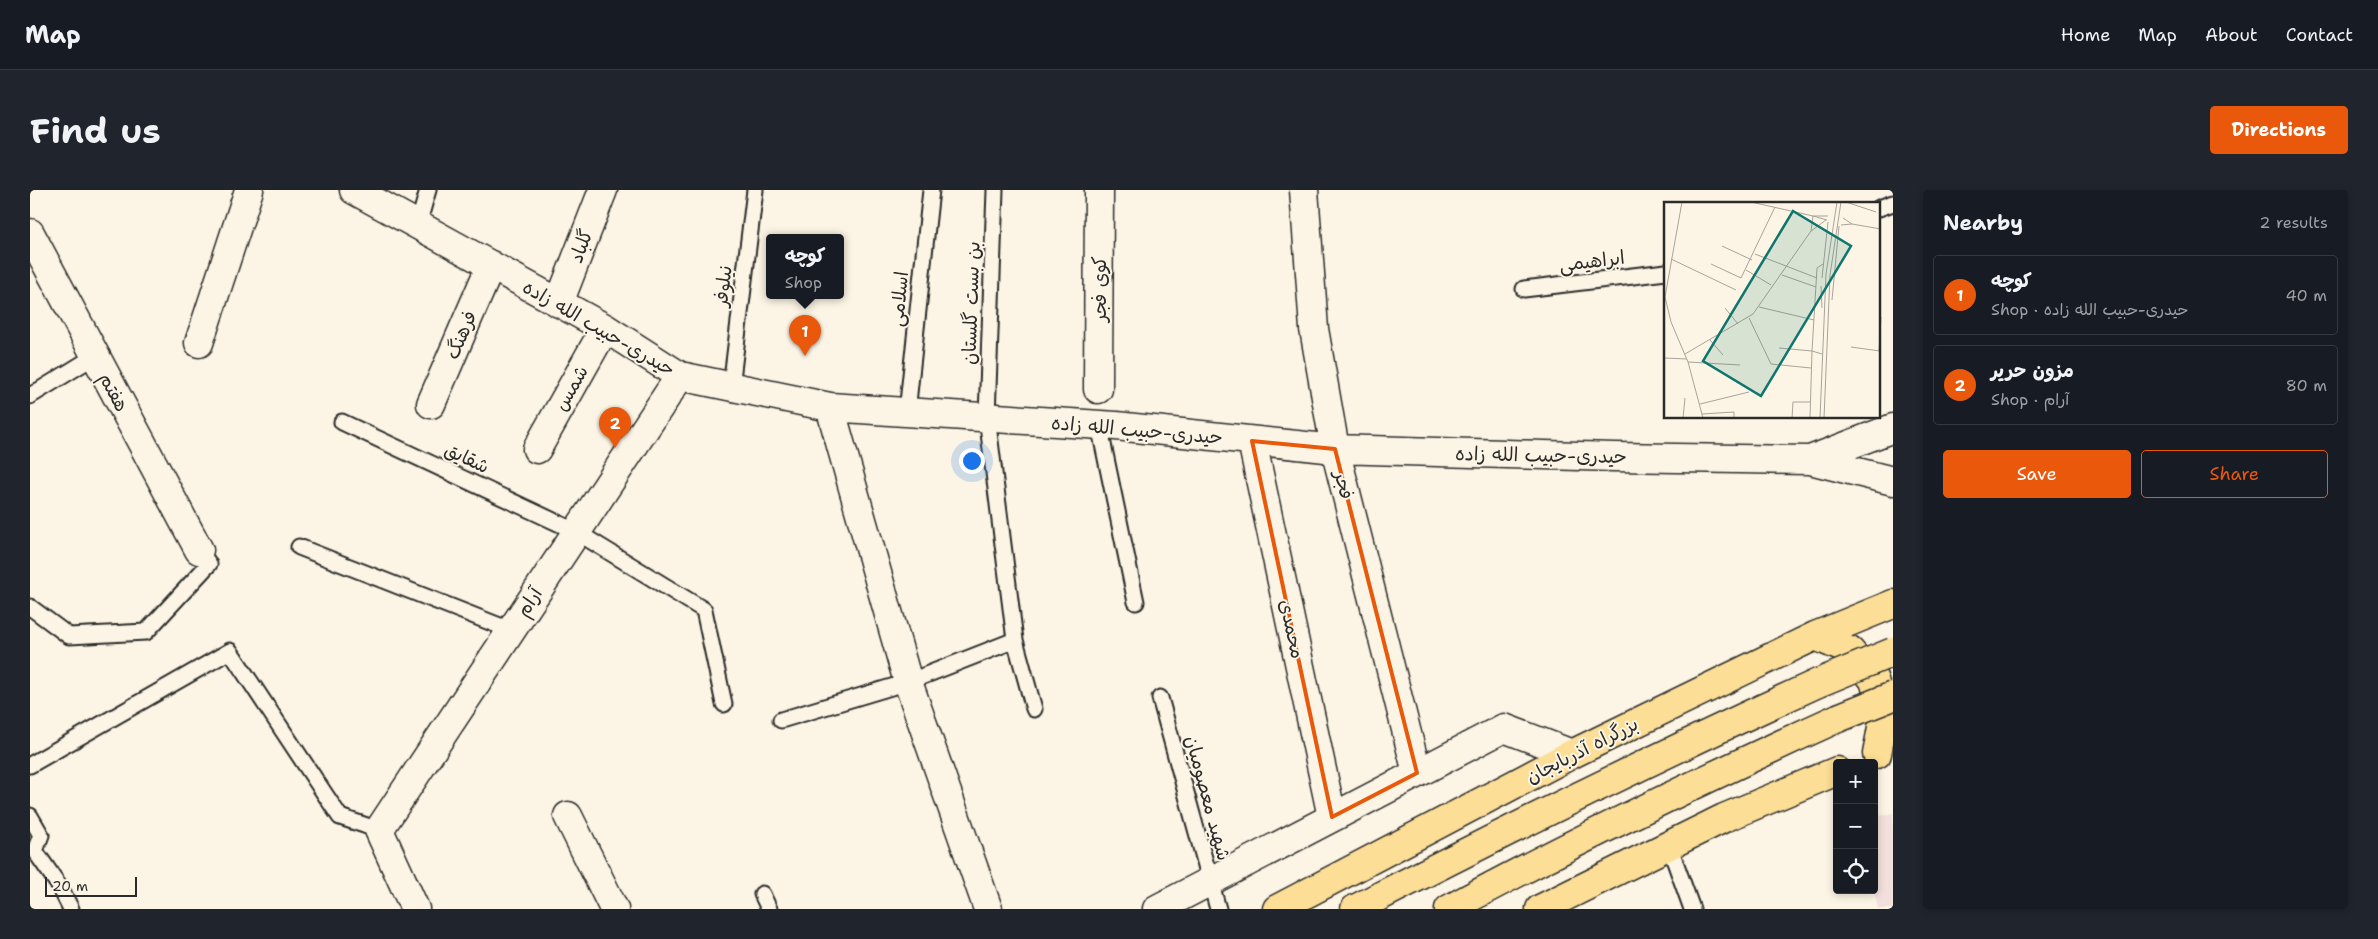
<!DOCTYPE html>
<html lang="en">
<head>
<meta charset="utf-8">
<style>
  :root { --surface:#171b24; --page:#20242c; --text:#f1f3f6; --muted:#9ea1a6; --line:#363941; --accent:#ea580c }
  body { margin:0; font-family:"Shantell Sans","Playpen Sans Arabic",sans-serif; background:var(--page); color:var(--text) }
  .controls { position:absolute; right:15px; bottom:15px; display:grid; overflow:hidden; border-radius:5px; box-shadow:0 2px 8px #0003 }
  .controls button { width:45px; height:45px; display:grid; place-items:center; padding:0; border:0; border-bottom:1px solid var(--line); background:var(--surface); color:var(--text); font:25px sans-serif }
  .scale { position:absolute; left:15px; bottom:12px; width:92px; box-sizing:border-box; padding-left:5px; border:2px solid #2b2b2b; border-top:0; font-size:14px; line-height:18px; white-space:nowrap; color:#2b2b2b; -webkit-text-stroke:4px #fcf5e5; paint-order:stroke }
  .you { position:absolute; left:941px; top:270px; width:18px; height:18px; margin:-12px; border:4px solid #fff; border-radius:50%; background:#1a73e8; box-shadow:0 0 0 8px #1a73e833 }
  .badge { display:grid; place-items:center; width:32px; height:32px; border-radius:50%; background:var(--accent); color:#fff; font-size:16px; font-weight:700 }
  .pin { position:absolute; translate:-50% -41px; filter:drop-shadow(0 1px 2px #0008) }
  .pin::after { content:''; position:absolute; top:26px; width:18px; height:15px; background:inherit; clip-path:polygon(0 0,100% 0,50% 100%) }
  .popup { position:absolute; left:736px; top:44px; width:78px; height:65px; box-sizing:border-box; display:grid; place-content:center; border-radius:5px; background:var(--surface); filter:drop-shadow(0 1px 4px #0005); font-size:16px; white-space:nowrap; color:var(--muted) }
  .popup b { font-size:19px; color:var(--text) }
  .popup::after { content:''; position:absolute; left:50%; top:100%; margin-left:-10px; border:10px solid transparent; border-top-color:var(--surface) }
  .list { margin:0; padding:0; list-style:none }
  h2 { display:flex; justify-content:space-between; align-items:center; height:65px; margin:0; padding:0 20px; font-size:21px }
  h2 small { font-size:16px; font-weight:400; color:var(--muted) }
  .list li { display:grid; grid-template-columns:32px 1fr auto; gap:15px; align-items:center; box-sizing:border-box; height:80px; margin:0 10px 10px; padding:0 10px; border:1px solid var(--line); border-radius:5px }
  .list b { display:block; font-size:19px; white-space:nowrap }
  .list p { margin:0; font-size:16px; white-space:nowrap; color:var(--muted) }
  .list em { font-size:16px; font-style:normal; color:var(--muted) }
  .actions { display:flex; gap:10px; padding:15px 20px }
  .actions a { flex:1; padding:11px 0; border:1px solid var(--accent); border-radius:5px; text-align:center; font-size:18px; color:var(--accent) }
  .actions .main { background:var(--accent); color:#fff }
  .icon { flex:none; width:28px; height:28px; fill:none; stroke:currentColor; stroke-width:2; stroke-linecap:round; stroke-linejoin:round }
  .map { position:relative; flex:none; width:1863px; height:719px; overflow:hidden; border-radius:5px }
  header { display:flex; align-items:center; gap:30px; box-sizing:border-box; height:70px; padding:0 25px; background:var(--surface); border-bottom:1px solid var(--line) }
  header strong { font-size:24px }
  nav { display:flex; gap:28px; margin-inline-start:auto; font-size:18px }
  .intro { display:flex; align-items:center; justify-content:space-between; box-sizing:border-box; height:120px; padding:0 30px }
  h1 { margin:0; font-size:35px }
  .button { padding:12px 22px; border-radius:5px; background:var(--accent); color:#fff; font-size:18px; font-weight:700 }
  main { display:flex; gap:30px; padding:0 30px }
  aside { flex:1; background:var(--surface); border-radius:5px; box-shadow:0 2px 8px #0003 }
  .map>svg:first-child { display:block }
  .built { fill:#f3dfdc }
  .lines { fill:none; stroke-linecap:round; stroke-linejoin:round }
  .lane-casing { stroke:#2b2b2b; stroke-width:19 }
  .street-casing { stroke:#2b2b2b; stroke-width:31 }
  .highway-casing { stroke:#2b2b2b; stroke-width:31 }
  .lane { stroke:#fcf5e5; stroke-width:15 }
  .street { stroke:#fcf5e5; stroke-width:28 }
  .highway { stroke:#fcde96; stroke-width:28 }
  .highway-bridge-casing { stroke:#2b2b2b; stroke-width:31; stroke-linecap:butt }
  .highway-bridge { stroke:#fcde96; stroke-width:28 }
  .marked { fill:none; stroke:#e8590c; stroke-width:4; stroke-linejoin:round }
  .labels { text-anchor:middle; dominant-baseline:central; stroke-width:4; stroke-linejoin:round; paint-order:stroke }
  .street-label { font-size:19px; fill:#2b2b2b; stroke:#fcf5e5 }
  .inset-road { fill:none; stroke:#a8a49b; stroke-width:1 }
  .view { fill:#0f766e; fill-opacity:0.15; stroke:#0f766e; stroke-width:2.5 }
  .inset-edge { fill:none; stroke:#2b2b2b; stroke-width:2.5 }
</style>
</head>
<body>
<header>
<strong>Map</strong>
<nav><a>Home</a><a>Map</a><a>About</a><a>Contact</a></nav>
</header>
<div class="intro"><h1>Find us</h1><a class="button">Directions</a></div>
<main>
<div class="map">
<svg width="1863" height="719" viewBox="0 0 1863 719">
  <rect width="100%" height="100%" fill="#fcf5e5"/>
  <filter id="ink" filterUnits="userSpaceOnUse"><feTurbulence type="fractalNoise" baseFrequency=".02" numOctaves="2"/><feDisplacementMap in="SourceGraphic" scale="10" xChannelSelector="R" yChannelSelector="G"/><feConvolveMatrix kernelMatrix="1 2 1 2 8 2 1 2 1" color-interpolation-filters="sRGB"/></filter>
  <g filter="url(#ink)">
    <path class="built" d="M1863,623V719H1848L1844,700V627Z"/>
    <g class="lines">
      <defs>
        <path id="lane" d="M965,0L957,227L985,450L1004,519
          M1849,18L1863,13
          M388,35L398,0
          M1494,99L1636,82
          M701,197L725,0
          M0,206L65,166
          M877,222L901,0
          M312,232L545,341L674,420L694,514
          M1069,235L1106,412
          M269,357L480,440
          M0,417L39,446L116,442L179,374L169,360
          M1130,508L1188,719
          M751,530L878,492L985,450
          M0,575L200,461L310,627L349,640
          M0,626L11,645L5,661L30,697L41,719
          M1639,655L1662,719
          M732,704L739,719"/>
        <path id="street" d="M324,0L575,138L650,186L800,217L1086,236L1305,259L1584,267L1780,270L1863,238
          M1274,0L1284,139L1305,259L1387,583
          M0,43L169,360
          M529,113L573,0
          M169,153L219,0
          M1068,199L1069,0
          M401,214L461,75
          M800,217L878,492L958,719
          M1222,251L1302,627
          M507,259L575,138
          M1780,270L1863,291
          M538,626L584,719
          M385,719L349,640L650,186
          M1127,719L1474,538L1542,564"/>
        <path id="highway" d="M1785,446L1820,461L1844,490L1854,527L1847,564
          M1247,719L1542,564L1785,446L1863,414
          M1325,719C1478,640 1632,564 1788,493
          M1419,719C1546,650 1676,588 1808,528
          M1510,719L1694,628L1807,581"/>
      </defs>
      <use href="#lane" class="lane-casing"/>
      <use href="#street" class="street-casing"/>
      <use href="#highway" class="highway-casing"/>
      <use href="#lane" class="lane"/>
      <use href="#street" class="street"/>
      <use href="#highway" class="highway"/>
      <defs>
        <path id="highway-bridge" d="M1788,493L1863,462
          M1808,528L1863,506"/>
      </defs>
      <use href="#highway-bridge" class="highway-bridge-casing"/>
      <use href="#highway-bridge" class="highway-bridge"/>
    </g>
  </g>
  <path class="marked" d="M1222,251L1305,259L1387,583L1302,627Z"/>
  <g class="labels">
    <g class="street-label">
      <text transform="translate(551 56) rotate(-69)">گلباد</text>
      <text transform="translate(1562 71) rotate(-7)">ابراهیمی</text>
      <text transform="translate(693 96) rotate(-83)">نیلوفر</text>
      <text transform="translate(1069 99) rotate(-90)">کوی فجر</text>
      <text transform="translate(869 109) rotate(-84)">اسلامی</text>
      <text transform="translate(941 113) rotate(-88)">بن بست گلستان</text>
      <text transform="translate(569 138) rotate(30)">حیدری-حبیب الله زاده</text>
      <text transform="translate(431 145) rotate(-67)">فرهنگ</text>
      <text transform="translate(541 198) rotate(-60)">شمس</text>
      <text transform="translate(84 202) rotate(62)">هفتم</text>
      <text transform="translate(1107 240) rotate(5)">حیدری-حبیب الله زاده</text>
      <text transform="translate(1511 265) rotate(1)">حیدری-حبیب الله زاده</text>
      <text transform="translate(437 268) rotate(25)">شقایق</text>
      <text transform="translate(1314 295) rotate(76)">فجر</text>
      <text transform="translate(499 412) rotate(-57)">آرام</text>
      <text transform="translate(1262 439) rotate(78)">محمدی</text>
      <text transform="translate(1552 560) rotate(-27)">بزرگراه آذربایجان</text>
      <text transform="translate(1178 608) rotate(75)">شهید معصومیان</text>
    </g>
  </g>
  <g transform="translate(1634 12)">
    <rect width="216" height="216" fill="#fcf5e5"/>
    <path class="inset-road" d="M18,0L1,95L7,120L24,160L39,216M87,0L149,14M182,0L212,10M163,18L149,14H164M188,22L217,27M177,23L188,22L179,16M147,29L162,18M58,44L88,58M91,52L153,76M7,57L72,88M47,62L77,76L111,5M82,68L107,83M118,73L152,85M158,76L164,20M157,84L158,106M168,98L175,24M95,105L150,118M61,106L74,122M85,116L107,162L147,166M46,138L59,153M187,145L216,149M115,146L148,149L146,216M215,149L217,115M21,152L89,112L147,29L149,14M158,152L148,149L153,66L159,62M0,156L23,157M24,160L76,163M36,202L85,190M38,212L70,210V216M19,216L21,196M128,216L129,200H147M156,216L162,72L173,0M160,216L166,73L177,0"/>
    <path class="view" d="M129,9L187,44L97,194L39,159Z"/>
    <rect width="216" height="216" class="inset-edge"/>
  </g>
</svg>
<div class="controls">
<button>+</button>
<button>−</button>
<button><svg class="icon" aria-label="locate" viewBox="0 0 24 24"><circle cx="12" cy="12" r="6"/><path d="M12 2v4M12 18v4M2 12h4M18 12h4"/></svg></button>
</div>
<div class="scale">20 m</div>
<div class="you"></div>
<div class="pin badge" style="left:775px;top:166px">1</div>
<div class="popup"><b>کوچه</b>Shop</div>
<div class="pin badge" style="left:585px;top:258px">2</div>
</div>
<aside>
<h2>Nearby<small>2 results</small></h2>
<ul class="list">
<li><span class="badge">1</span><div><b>کوچه</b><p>Shop · حیدری-حبیب الله زاده</p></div><em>40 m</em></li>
<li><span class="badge">2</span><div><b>مزون حریر</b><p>Shop · آرام</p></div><em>80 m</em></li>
</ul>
<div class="actions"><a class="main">Save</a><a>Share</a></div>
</aside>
</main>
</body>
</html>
